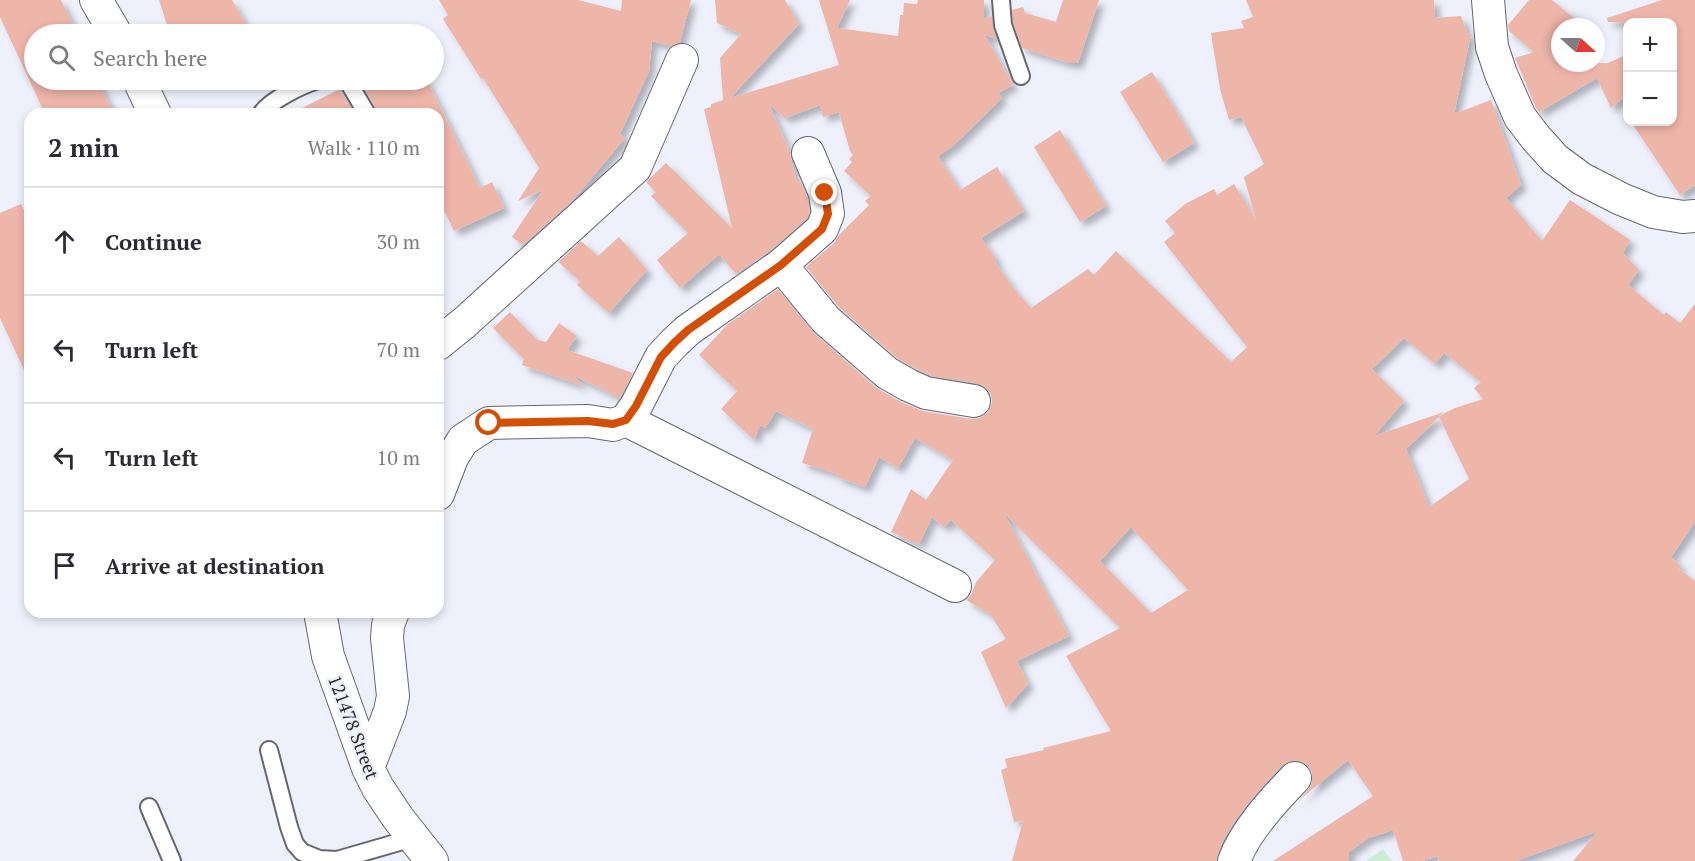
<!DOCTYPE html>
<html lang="en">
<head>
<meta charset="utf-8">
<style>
  :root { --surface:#fff; --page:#f2f2f3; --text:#2b2b33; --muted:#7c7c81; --line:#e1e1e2 }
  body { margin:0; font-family:"PT Serif",serif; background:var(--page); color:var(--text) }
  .controls { position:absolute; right:18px; top:18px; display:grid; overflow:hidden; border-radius:12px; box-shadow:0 3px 9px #0003 }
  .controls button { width:54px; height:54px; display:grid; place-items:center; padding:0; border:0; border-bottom:2px solid var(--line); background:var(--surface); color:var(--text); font:30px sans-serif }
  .compass { position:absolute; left:1551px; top:18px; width:54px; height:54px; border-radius:50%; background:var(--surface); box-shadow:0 3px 9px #0003; rotate:111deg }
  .stop { position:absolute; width:18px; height:18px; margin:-14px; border:4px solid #d34f05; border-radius:50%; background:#fff }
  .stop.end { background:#d34f05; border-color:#fff; box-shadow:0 2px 6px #0008 }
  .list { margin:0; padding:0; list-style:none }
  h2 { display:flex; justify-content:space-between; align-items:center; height:78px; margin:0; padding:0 24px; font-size:26px }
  h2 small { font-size:20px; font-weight:400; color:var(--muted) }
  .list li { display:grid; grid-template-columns:39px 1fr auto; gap:18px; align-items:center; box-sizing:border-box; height:108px; padding:0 24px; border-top:2px solid var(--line) }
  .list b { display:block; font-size:22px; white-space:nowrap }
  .list em { font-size:20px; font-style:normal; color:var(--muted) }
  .icon { flex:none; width:33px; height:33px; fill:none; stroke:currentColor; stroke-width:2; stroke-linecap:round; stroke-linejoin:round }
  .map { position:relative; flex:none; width:1695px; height:861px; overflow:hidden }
  .search { position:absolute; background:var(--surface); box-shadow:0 3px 9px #0003; left:24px; top:24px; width:420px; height:66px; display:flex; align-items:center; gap:15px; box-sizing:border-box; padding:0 21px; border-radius:33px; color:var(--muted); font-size:22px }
  .panel { position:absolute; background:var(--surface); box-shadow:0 3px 9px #0003; left:24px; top:108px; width:420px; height:510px; border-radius:18px }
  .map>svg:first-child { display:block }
  .green { fill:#ceecd3 }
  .building { fill:#eeb5a9; fill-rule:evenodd; filter:url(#shadow) }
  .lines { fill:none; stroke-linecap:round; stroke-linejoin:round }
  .lane-casing { stroke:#656770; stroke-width:20 }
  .street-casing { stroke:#656770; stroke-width:34 }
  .lane { stroke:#fff; stroke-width:16 }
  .street { stroke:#fff; stroke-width:32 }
  .route { stroke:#d34f05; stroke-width:8 }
  .labels { text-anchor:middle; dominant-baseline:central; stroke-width:5; stroke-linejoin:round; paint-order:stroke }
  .street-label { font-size:18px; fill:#28292d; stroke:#eef1fc }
</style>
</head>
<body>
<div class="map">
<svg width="1695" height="861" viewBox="0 0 1695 861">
  <defs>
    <filter id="shadow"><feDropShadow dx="5.5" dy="5.5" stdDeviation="3" flood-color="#0004"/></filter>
  </defs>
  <rect width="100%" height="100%" fill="#eef1fc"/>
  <path class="green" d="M1383,849L1392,861H1366Z"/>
  <path class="building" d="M0,0H61L77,34H34V80H98L114,114H45L0,17Z
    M159,0H232L252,34H170Z
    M439,0H578L621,11L622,0H691L680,42L671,46L652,41L649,71L620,134L625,138L571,202L523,245L512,237L543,190L518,201L539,168L483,78L481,79L443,19L448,15Z
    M715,0H785L799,24L730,98L839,65L819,0H850L837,28L898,36L900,15H903L904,3L917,4L918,0H984V19L992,16L993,28L997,39L985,35L1013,85L998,93L1002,98L953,146L938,156L960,190L997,167L1024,211L981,238L997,260L995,262L1020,297L1021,296L1031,308L1088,269L1094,275L1116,251L1231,362L1247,347L1164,242L1175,233L1165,221L1185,204L1214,189L1217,195L1234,184L1256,220L1244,177L1264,164L1241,117L1229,120L1220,89L1211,33L1244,28L1241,21L1253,17L1246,0H1434L1435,18L1461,16L1467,33L1471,34L1454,114L1491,100L1521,185L1506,198L1542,241L1570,200L1630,240L1623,253L1639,270L1628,285L1664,315L1666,312L1680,323L1695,304V522L1671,557L1681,566L1679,569L1695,581V861H1573L1598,831L1516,861H1439L1437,856L1422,861H1403L1393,830L1368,838L1349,852V861H1273L1373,796L1348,760L1298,801L1308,790L1312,783V772L1307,765L1299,760L1290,761L1282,765L1255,795L1237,818L1222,842L1216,861H1012L1023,821L1014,822L1001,770L1007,768L1005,759L1044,750L1043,748L1111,731L1066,656L1120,628L1004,513L1069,636L1017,661L1028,684L1006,708L981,652L1006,639L990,614L966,600L971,595L976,582L995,560L951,520L944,527L932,517L919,544L891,532L911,489L926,500L953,460L915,438L898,468L879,457L865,487L837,477L838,474L802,463L813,429L776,411L765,428L760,425L754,440L721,409L737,391L699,355L728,324L778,289L814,333L875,387L899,401L923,411L971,419L980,418L987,413L992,403L991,394L985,387L977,383L931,376L897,358L839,307L806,267L834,243L839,235L869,205L865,201L871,196L844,171L852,162L849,159L853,155L850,151L839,112L823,117L820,105L785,118L769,104L789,150L796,180L799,178L808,198L810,212L807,218L770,251L736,274L720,255L719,256L718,255L680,288L657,260L688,233L651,196L656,192L646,182L666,163L732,228L704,109L711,107V104L723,100L720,58L741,34L717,23ZM1404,338L1435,364L1444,353L1481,382L1474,388L1483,399L1455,408L1439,416L1444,412L1374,436L1404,401L1372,369ZM1439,417L1469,479L1429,507L1406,449ZM1131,527L1188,590L1151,613L1100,561Z
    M1063,0H1099L1078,63H1069L1022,48L1013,23L1012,10L1023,7L1025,13L1056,22Z
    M1529,0H1552L1583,26L1560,27V56L1555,63H1608L1628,54V94L1611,108L1597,78L1539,112L1536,108L1515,58L1534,52L1509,31L1508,25Z
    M1662,0H1695V185L1680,195L1631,122H1672V22H1608L1607,18Z
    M1152,72L1188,131H1187L1194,143L1163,162L1120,92Z
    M359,80H427L480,188L492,182L504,208L454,231L438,198V114H377L376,109Z
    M340,89L355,114H290Z
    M1060,130L1106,206L1080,222L1034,147Z
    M21,204L30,224V383L0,318V213Z
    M619,237L647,270L609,313L577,285L580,281L558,262L581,241L598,256Z
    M510,312L537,340L546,342L559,323L577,336L567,350L633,373L620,398L573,375L583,386L522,365L524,359L493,328Z"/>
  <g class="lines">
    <defs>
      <path id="lane" d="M1001,0L1003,25L1021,76
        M347,80L367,114
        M261,114C270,100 302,85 318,80
        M269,750L289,827L295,844L302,852L319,859L337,860L413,838
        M149,807L172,861"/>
      <path id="street" d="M96,0L116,34
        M1488,0L1492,47L1501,74L1520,117L1536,138L1555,159L1582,179L1621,199L1653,212L1683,217L1695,216
        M139,80L155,114
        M781,265L826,320L887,373L908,385L926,393L974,401
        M438,344L464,323L635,168L682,60
        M626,420L955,586
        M438,494L452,458L463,440L489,423L588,421L613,425L626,420L636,406L661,357L674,343L688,330L781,265L822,229L828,214L825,193L808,153
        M320,612L328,656L368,768L378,788L398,818L432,861
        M368,768L390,711L393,696L387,638L388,625L393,612
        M1234,861C1245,831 1273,801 1295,778"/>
    </defs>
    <use href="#lane" class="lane-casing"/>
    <use href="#street" class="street-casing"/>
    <use href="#lane" class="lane"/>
    <use href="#street" class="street"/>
  </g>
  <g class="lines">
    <path class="route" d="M489,423L588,421L613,424L626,420L636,406L661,357L674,343L688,330L781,265L822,229L828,214L825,193"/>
  </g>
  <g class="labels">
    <g class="street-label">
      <text transform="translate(354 727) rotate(69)">121478 Street</text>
    </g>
  </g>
</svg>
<div class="controls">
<button>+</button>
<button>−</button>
</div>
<svg class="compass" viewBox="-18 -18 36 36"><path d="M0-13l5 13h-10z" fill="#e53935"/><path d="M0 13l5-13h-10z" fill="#7c7c81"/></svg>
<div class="stop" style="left:489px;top:423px"></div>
<div class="stop end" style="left:825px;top:193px"></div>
<div class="search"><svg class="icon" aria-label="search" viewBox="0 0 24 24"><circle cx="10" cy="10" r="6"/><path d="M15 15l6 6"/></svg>Search here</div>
<section class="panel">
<h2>2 min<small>Walk · 110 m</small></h2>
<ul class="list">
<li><svg class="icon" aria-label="ahead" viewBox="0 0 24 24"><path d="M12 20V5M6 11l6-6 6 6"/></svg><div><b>Continue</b></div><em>30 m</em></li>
<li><svg class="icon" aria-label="left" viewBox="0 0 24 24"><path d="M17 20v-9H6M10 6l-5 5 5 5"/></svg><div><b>Turn left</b></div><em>70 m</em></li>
<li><svg class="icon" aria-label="left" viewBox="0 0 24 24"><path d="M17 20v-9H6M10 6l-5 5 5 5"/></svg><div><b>Turn left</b></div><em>10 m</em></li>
<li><svg class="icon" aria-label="arrive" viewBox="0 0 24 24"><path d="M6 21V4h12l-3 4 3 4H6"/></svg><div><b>Arrive at destination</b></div></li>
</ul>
</section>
</div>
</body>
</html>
